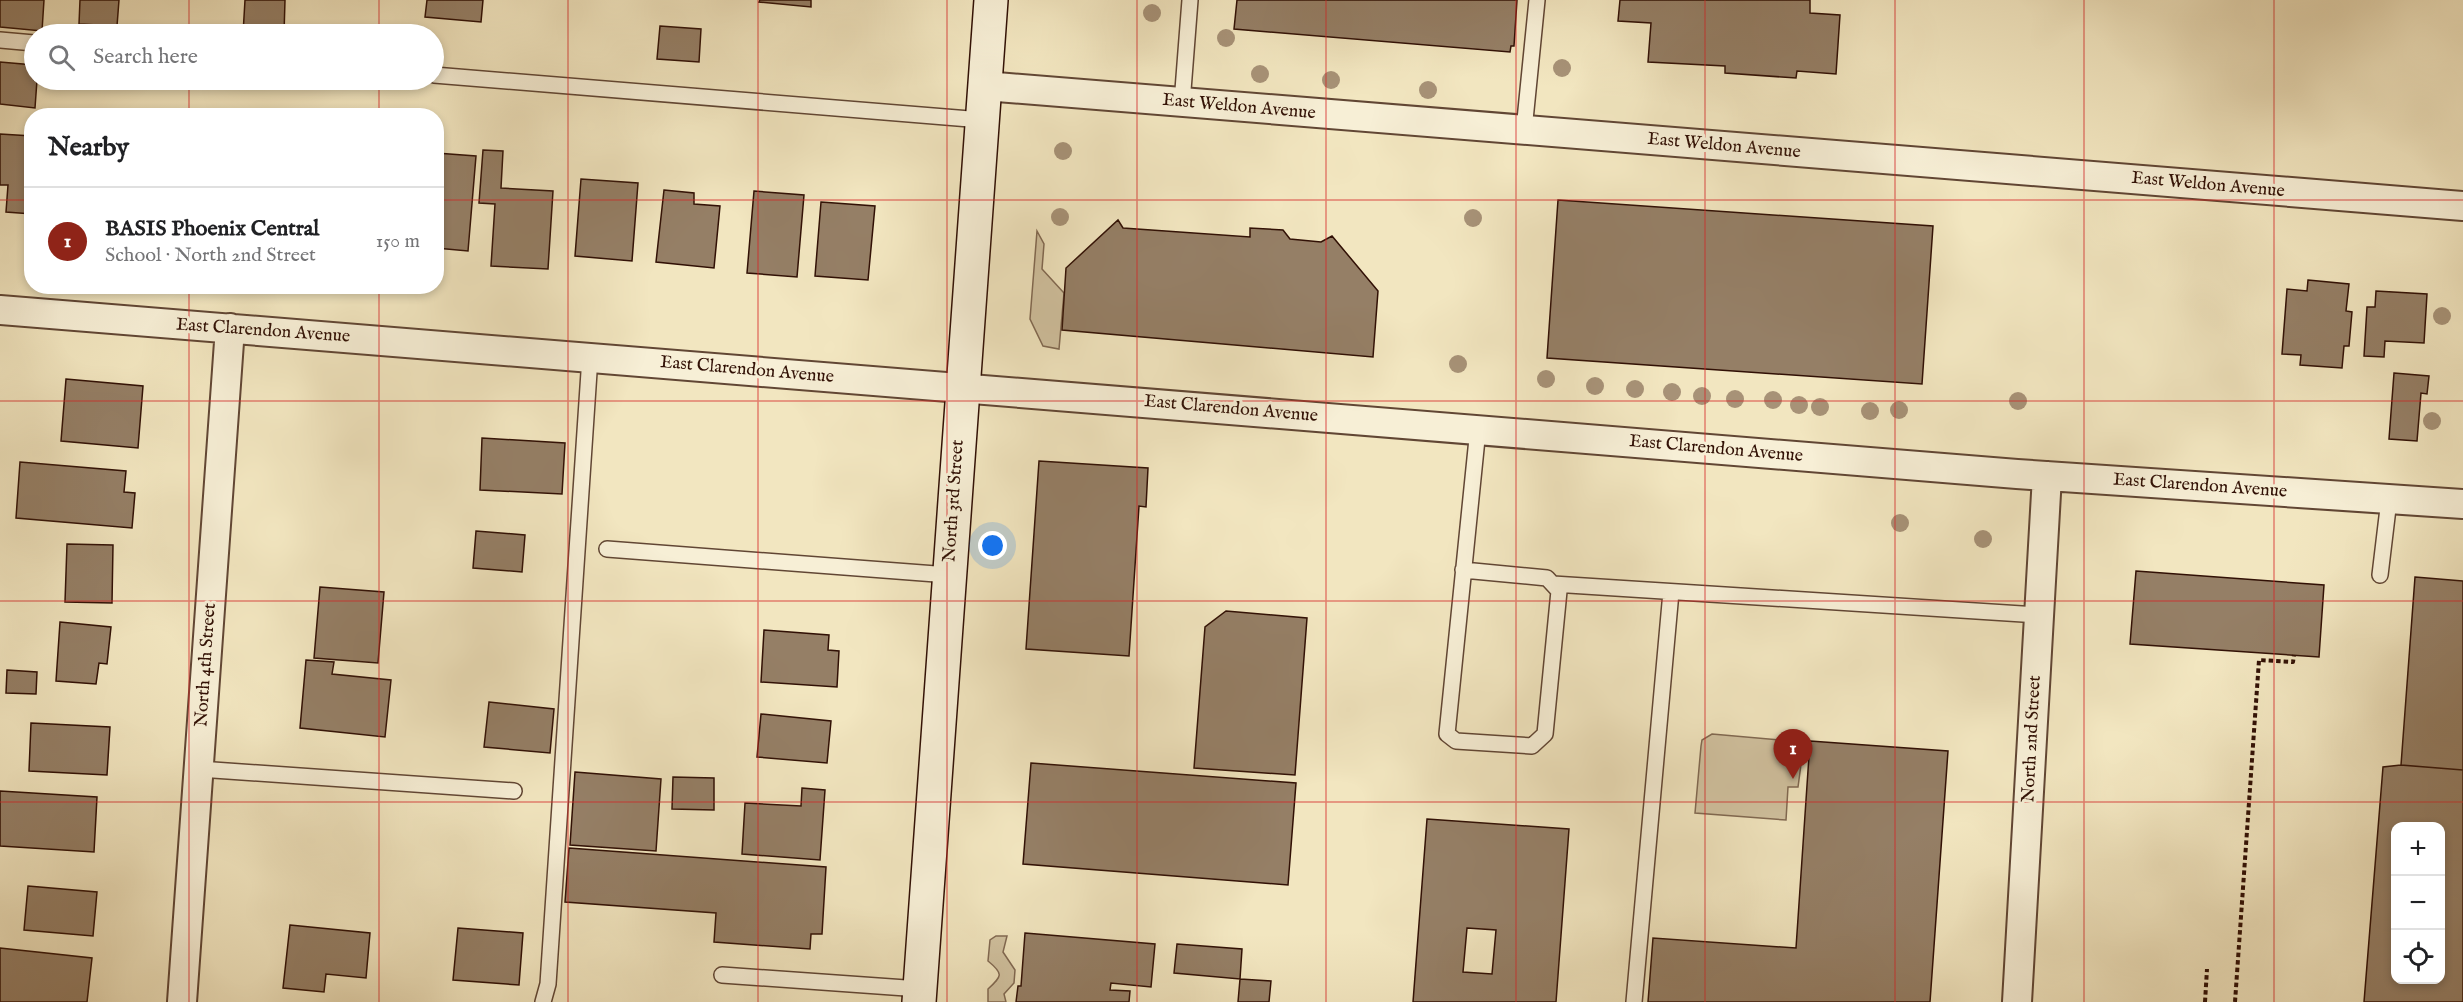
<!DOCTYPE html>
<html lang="en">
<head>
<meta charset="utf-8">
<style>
  :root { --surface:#fff; --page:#f2f2f2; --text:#202124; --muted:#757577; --line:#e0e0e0; --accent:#8f2418 }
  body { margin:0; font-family:"IM FELL English",serif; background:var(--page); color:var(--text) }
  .controls { position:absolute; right:18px; bottom:18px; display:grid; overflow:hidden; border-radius:12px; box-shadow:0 3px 9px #0003 }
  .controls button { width:54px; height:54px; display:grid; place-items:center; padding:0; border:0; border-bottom:2px solid var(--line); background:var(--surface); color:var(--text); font:30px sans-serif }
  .you { position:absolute; left:993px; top:546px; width:21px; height:21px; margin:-15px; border:4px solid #fff; border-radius:50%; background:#1a73e8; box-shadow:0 0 0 9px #1a73e833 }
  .badge { display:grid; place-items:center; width:39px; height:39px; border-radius:50%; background:var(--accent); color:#fff; font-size:20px; font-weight:700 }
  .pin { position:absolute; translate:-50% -50px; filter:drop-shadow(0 2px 3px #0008) }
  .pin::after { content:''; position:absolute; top:32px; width:21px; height:18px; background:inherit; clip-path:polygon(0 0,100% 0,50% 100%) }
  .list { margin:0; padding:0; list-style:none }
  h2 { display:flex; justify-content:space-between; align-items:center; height:78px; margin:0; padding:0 24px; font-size:26px }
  h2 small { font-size:20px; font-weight:400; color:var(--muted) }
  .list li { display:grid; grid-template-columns:39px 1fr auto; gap:18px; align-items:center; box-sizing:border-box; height:108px; padding:0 24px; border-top:2px solid var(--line) }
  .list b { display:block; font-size:22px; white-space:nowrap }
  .list p { margin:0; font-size:20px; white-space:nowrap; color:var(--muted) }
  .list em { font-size:20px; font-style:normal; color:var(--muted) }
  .icon { flex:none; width:33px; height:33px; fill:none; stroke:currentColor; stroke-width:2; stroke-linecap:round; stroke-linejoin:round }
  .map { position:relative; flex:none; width:2463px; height:1002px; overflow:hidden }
  .search { position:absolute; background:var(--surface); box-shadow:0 3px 9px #0003; left:24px; top:24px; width:420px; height:66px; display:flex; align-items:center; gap:15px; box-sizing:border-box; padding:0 21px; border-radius:33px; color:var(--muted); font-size:22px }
  .panel { position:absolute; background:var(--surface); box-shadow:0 3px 9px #0003; left:24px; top:108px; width:420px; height:186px; border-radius:24px }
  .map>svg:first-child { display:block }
  .green { fill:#d1c2a0; stroke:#816952; stroke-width:1.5 }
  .building { fill:#957f66; stroke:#311005; stroke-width:1.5; fill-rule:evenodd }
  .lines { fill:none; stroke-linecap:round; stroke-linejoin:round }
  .lane-casing { stroke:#614634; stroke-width:18 }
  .street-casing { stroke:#614634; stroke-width:32 }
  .secondary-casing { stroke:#311005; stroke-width:36 }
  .path { stroke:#311005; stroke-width:4; stroke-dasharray:4.5 3; stroke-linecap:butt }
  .lane { stroke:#f7efd6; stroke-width:15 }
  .street { stroke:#f7efd6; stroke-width:28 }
  .secondary { stroke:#f7efd6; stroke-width:33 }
  .tree { fill:#a79277 }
  .grid { fill:none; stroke:#d62828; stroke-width:1.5; stroke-opacity:0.55 }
  .labels { text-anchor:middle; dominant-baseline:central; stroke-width:6; stroke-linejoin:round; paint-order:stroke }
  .street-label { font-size:18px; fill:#311005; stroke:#f7efd6 }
</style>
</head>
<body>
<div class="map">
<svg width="2463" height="1002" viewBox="0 0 2463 1002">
  <rect width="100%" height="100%" fill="#f2e6c0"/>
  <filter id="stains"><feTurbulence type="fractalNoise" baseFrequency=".00333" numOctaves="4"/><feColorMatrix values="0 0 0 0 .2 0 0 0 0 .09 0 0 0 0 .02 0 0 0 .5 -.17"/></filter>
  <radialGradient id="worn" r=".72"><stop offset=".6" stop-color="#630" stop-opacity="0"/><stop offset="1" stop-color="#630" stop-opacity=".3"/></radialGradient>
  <path class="green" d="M1037,231L1044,244L1042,269L1064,293L1059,349L1043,346L1030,319Z
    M1712,734L1804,742L1798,787H1788L1786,820L1695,813L1701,746L1702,740Z
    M996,936H1007L1003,952L1015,970L1014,983L1004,994L1006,1002H988V989C1002,976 1004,974 988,961L990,940Z"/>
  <path class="building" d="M0,0H44L42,31L0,27Z
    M80,0H119L117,26L79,24Z
    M245,0H285L284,34H243Z
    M427,0H483L481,22L425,17Z
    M760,0H811V7L759,2Z
    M1237,0H1517L1514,46H1511L1510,52L1234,29Z
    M1620,0H1810V13L1840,15L1836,74L1797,71L1796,78L1725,73V66L1648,62L1651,23L1618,21Z
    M660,26L701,29L699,62L657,59Z
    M0,62L34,65V80H37L35,108L0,104Z
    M0,134L32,136V214L6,212L8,185H0Z
    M483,150L503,151L501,188L553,191L548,269L491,266L495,204L479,203Z
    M436,153L476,156L468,251L436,248Z
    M581,179L638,183L632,261L575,256Z
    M664,190L694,193V204L720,206L714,268L656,262Z
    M754,191L804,195L797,277L747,273Z
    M1558,200L1933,226L1922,384L1547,358Z
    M821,202L875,206L868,280L815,276Z
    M1118,220L1123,228L1250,237V228L1283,230L1290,239L1321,242L1332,236L1378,291L1373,357L1062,330L1066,268Z
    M2308,280L2349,284L2346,311L2352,312L2349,346H2344L2342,368L2300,365L2301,355L2282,354L2287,289L2307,291Z
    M2376,291L2427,294L2424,343L2385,341L2384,357L2364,356L2367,307H2375Z
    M2394,373L2429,376L2427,394L2421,393L2417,441L2389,439Z
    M66,379L143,386L138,448L61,441Z
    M482,438L565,443L562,494L480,490Z
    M1039,461L1148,468L1146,507L1139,506L1129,656L1026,649Z
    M20,462L126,471L124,492L135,493L132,528L16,518Z
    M476,531L525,535L522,572L473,568Z
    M67,544L113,545L112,603L65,602Z
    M2136,571L2324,585L2319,657L2130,644Z
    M2415,577L2463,581V770L2401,765Z
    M320,587L384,592L378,663L314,658Z
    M1226,611L1307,618L1295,775L1194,768L1205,627Z
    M60,622L111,627L107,664L99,663L96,684L56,681Z
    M764,630L829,635L828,650L839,651L837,687L761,682Z
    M306,660L334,662L332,674L391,680L385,737L300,728Z
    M7,670L37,672L36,694L6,693Z
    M489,702L554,709L550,753L484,747Z
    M761,714L831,721L827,763L757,757Z
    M31,723L110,727L107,775L29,771Z
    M1810,741L1948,751L1930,1002H1648L1653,938L1796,948Z
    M1031,763L1296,783L1288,885L1023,864Z
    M2401,765L2463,770V1002H2364L2383,767ZM2396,826H2440V980H2396Z
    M575,772L661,779L656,851L570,845Z
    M673,777L714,778V810L672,809Z
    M802,788L825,790L820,860L742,854L745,803L801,806Z
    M0,791L97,797L94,852L0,846Z
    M1427,819L1569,829L1556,1002H1413ZM1467,928L1496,930L1492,974L1463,972Z
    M569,848L826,867L822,934H811L810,949L714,942L716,913L565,902Z
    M28,886L97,892L93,936L24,930Z
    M290,925L370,933L366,978L326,974L324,992L283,988Z
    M458,928L523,933L519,985L453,980Z
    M1025,933L1155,944L1151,987L1111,983L1110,990L1130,991L1129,1002H1016L1018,986H1021Z
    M1177,944L1242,949L1240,979L1174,973Z
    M0,948L92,958L87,1002H0Z
    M1240,979L1271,981L1269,1002H1238Z"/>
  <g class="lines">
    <defs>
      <path id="lane" d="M0,40L34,43
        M434,75L982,120
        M1182,103L1190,0
        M1524,130L1537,0
        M607,549L949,575
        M1463,570L1547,578L1559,591L1545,734L1532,746L1456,741L1447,734L1478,429
        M2380,575L2389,500
        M1553,584L2039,615
        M199,769L514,791
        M722,975L920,989
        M543,1002L548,984L590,357
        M1634,1002L1671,592"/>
      <path id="street" d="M985,86L2463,206
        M0,310L2017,474L2463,504
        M182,1002L230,328
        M2017,1002L2047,476"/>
      <path id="secondary" d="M919,1002L991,0"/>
    </defs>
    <use href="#lane" class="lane-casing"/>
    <use href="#street" class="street-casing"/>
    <use href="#secondary" class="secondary-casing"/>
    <path class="path" d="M2205,1002L2207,969
      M2235,1002L2259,660L2293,662L2294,655"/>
    <use href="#lane" class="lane"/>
    <use href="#street" class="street"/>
    <use href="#secondary" class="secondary"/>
  </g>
  <g class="tree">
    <circle cx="1152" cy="13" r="9"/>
    <circle cx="1226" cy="38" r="9"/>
    <circle cx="1562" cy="68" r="9"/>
    <circle cx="1260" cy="74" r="9"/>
    <circle cx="1331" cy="80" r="9"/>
    <circle cx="1428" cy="90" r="9"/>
    <circle cx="1063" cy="151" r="9"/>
    <circle cx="1060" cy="217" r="9"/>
    <circle cx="1473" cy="218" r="9"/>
    <circle cx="2442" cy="316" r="9"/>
    <circle cx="1458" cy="364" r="9"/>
    <circle cx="1546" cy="379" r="9"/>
    <circle cx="1595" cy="386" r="9"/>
    <circle cx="1635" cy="389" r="9"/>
    <circle cx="1672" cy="392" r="9"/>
    <circle cx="1702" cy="396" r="9"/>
    <circle cx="1735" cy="399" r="9"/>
    <circle cx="1773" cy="400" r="9"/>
    <circle cx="2018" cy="401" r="9"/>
    <circle cx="1799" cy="405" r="9"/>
    <circle cx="1820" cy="407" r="9"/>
    <circle cx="1899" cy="410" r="9"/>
    <circle cx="1870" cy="411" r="9"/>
    <circle cx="2432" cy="421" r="9"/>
    <circle cx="1900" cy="523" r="9"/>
    <circle cx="1983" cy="539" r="9"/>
  </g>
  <path class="grid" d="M189,0V34M379,0V34M568,0V1002M758,0V1002M947,0V1002M1137,0V1002M1326,0V1002M1516,0V1002M1705,0V1002M1895,0V1002M2084,0V1002M2274,0V1002M189,80V116M379,80V116M0,200H32M436,200H2463M189,286V1002M379,286V1002M0,401H2463M0,601H2463M0,802H2463"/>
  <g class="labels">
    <g class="street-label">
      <text transform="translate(1239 107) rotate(5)">East Weldon Avenue</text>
      <text transform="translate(1724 146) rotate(5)">East Weldon Avenue</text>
      <text transform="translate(2208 185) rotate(5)">East Weldon Avenue</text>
      <text transform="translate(263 331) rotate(4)">East Clarendon Avenue</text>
      <text transform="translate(747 370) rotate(5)">East Clarendon Avenue</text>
      <text transform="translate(1231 409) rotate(5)">East Clarendon Avenue</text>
      <text transform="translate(1716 449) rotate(5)">East Clarendon Avenue</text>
      <text transform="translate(2200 486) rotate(4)">East Clarendon Avenue</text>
      <text transform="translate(954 501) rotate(-86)">North 3rd Street</text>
      <text transform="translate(206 665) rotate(-86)">North 4th Street</text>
      <text transform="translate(2032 739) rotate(-87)">North 2nd Street</text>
    </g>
  </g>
  <rect width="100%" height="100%" filter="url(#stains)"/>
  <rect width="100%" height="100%" fill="url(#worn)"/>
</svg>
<div class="controls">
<button>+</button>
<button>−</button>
<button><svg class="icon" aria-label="locate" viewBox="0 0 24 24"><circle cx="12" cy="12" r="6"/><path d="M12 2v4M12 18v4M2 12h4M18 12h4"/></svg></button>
</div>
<div class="you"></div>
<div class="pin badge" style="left:1793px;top:779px">1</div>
<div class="search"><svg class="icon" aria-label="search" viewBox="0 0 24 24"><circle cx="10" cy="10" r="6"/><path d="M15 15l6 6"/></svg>Search here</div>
<section class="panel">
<h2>Nearby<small></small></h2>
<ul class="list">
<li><span class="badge">1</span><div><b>BASIS Phoenix Central</b><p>School · North 2nd Street</p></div><em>150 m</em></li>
</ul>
</section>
</div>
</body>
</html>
